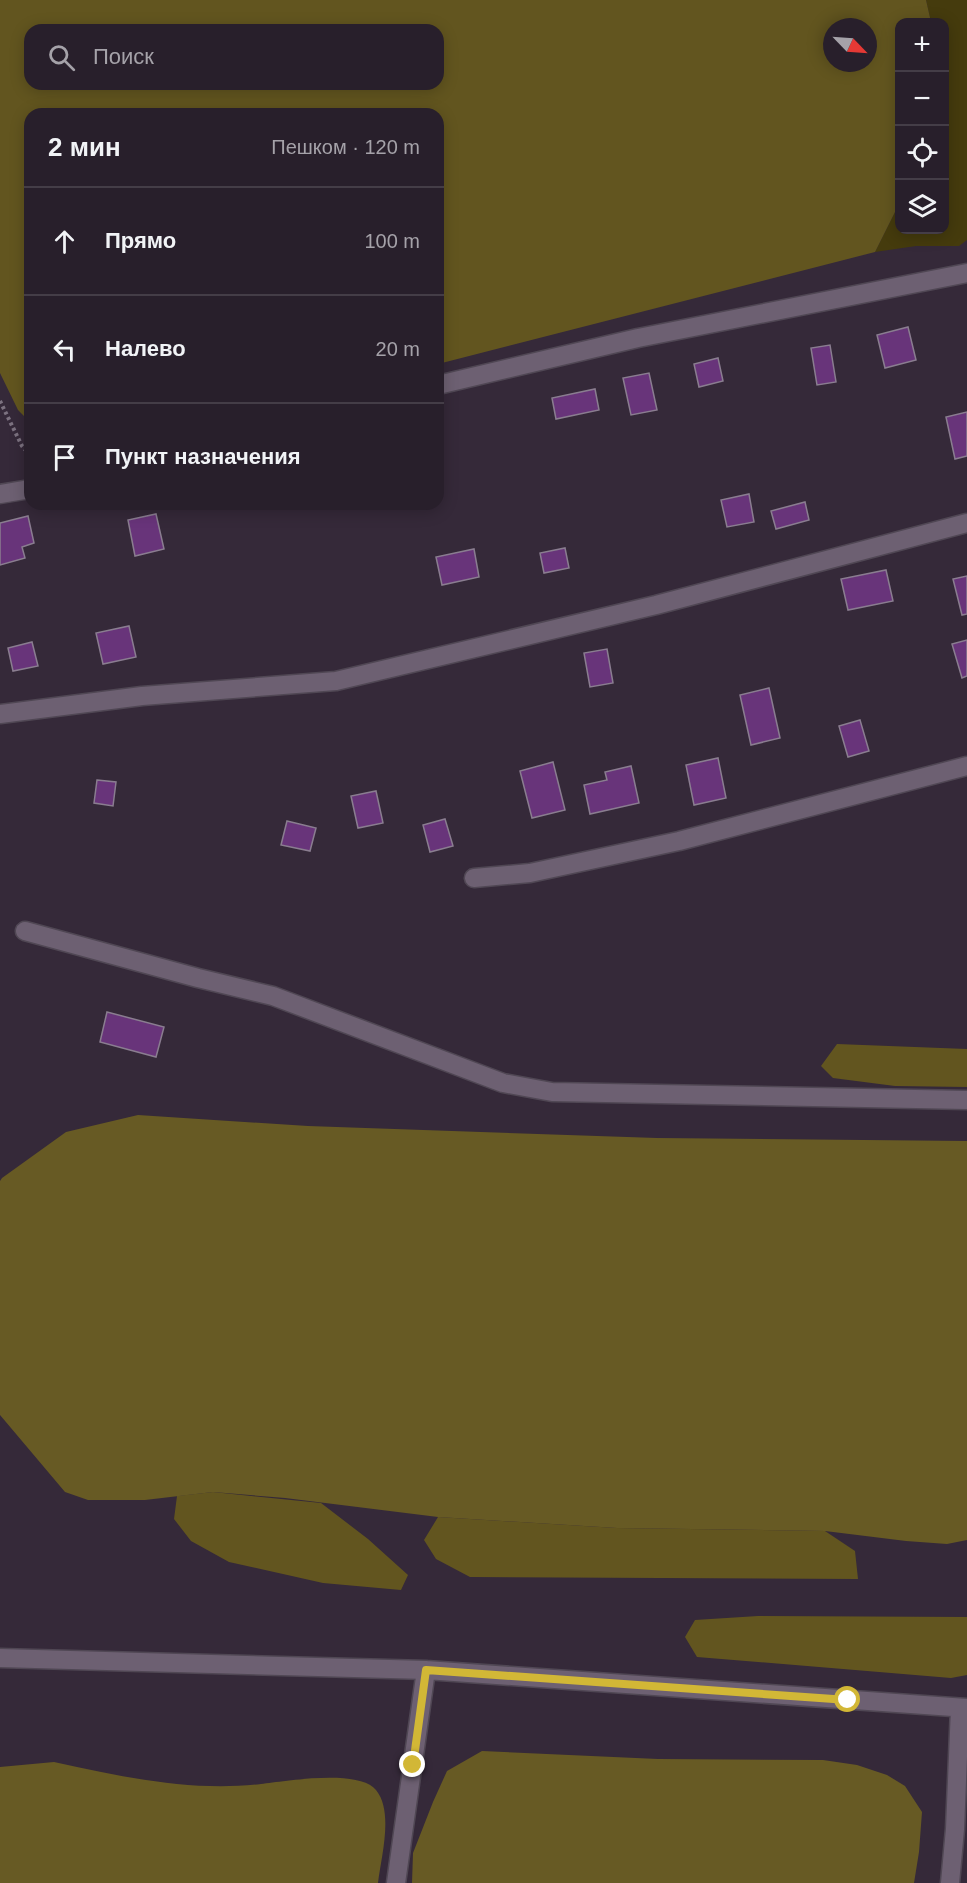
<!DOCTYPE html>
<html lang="ru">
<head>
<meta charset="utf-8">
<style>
  :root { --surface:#281f2b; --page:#342c37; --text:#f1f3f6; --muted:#a5a2a9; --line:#443d47 }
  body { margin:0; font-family:Arial,sans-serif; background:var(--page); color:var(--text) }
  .controls { position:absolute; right:18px; top:18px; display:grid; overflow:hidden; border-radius:12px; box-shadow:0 3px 15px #0003 }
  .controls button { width:54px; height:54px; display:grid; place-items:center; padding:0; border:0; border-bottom:2px solid var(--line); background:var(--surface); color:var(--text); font:30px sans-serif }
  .compass { position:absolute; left:823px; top:18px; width:54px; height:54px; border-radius:50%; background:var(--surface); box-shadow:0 3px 15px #0003; rotate:115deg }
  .stop { position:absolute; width:18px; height:18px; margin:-14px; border:4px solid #d2b736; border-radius:50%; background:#fff }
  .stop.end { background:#d2b736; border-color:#fff; box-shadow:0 2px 6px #0008 }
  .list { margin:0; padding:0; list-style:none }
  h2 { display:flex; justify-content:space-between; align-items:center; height:78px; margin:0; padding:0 24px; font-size:26px }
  h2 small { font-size:20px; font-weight:400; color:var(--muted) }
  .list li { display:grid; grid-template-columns:39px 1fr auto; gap:18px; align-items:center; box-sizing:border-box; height:108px; padding:0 24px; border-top:2px solid var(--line) }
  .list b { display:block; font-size:22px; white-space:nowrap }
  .list em { font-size:20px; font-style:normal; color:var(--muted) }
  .icon { flex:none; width:33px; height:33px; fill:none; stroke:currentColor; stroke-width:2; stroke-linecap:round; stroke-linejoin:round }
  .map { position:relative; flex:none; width:967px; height:1883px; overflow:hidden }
  .search { position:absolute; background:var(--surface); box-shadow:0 3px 15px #0003; left:24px; top:24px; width:420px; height:66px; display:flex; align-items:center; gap:15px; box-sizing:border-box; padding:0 21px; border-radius:18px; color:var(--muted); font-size:22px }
  .panel { position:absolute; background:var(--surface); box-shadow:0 3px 15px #0003; left:24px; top:108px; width:420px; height:402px; border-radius:18px }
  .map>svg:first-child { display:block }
  .green { fill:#453b0d }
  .forest { fill:#62551f; fill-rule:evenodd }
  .water { fill:#675a24 }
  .building { fill:#68347a; stroke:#8a7d90; stroke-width:1.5 }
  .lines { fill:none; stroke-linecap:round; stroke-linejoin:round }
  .minor-casing { stroke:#504754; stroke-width:21 }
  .path { stroke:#7c7280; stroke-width:4; stroke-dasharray:3 3; stroke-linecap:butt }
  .minor { stroke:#6d6072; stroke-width:18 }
  .route { stroke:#d2b736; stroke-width:8 }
</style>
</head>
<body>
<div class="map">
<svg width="967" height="1883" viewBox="0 0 967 1883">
  <rect width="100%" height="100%" fill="#352939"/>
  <path class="green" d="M926,0H967V240L959,246H916L875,252L899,204L900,230H944V22H931Z"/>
  <path class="forest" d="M0,0H926L931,22H900L899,204L875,252L438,364V114H30V422L18,410L0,373ZM832,27H868V63H832ZM30,30H438V84H30Z
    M837,1044L967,1049V1087L895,1086L833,1078L821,1066Z
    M213,1492L321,1503L368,1539L408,1575L401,1590L323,1583L229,1562L191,1541L174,1519L177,1496Z
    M438,1517L617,1528L825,1531L855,1551L858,1579L470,1577L436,1559L424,1540Z
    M758,1616L967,1617V1675L951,1678L697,1657L685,1637L695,1620Z"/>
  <path class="water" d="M138,1115L308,1126L657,1138L967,1141V1540L947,1544L906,1541L825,1531L617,1528L438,1517L285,1498L213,1492L145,1500H88L65,1492L0,1415V1181L2,1178L66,1132Z
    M482,1751L658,1759L823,1760L857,1765L887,1775L905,1786L922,1812L919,1852L914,1883H412L413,1853L433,1802L447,1771Z
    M54,1762C123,1777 191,1792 261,1784C286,1781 360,1769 376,1790C394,1812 381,1857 378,1883H0V1767Z"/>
  <path class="building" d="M908,327L916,360L885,368L877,335Z
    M830,345L836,382L817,385L811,348Z
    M718,358L723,381L699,387L694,364Z
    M649,373L657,410L631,415L623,378Z
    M595,389L599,410L556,419L552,398Z
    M967,412V456L955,459L946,417Z
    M749,494L754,522L727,527L721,500Z
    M805,502L809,520L776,529L771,511Z
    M156,514L164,549L135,556L128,520Z
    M28,516L34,543L22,547L25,558L0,565V523Z
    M565,548L569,568L544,573L540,553Z
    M474,549L479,577L442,585L436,557Z
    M886,570L893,601L848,610L841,579Z
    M967,576V614L962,615L953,579Z
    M129,626L136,657L103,664L96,633Z
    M967,640V676L962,678L952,644Z
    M32,642L38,666L13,671L8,648Z
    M607,649L613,683L590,687L584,653Z
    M769,688L780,738L751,745L740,695Z
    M860,720L869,751L848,757L839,726Z
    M718,758L726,798L694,805L686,765Z
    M553,762L565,810L532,818L520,771Z
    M631,766L639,803L590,814L584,785L607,780L605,772Z
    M97,780L116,782L113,806L94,803Z
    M376,791L383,823L358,828L351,796Z
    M445,819L453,846L430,852L423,825Z
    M287,821L316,828L310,851L281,845Z
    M107,1012L164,1027L156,1057L100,1042Z"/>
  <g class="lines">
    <defs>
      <path id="minor" d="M438,385L638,338L967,273
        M0,494L30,489
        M0,714L142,696L336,681L656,605L967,523
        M474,878L530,873L679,841L967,766
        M25,931L198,978L273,996L503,1083L552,1092L967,1100
        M0,1658L426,1670L967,1708
        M396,1883L426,1670
        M950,1883L955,1829L960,1708"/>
    </defs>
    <use href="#minor" class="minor-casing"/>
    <path class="path" d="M0,401L22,446L30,455"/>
    <use href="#minor" class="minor"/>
  </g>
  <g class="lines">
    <path class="route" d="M413,1765L426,1670L848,1700"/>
  </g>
</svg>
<div class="controls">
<button>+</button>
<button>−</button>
<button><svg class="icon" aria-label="locate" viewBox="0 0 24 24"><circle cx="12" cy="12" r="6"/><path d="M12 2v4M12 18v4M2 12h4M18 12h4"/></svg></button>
<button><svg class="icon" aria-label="layers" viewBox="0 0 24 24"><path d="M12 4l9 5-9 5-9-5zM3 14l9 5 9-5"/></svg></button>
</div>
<svg class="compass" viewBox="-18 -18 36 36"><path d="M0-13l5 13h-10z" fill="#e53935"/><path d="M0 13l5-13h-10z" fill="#a5a2a9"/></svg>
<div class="stop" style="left:848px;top:1700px"></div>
<div class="stop end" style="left:413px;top:1765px"></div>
<div class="search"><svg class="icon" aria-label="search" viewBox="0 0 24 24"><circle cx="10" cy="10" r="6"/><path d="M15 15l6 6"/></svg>Поиск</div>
<section class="panel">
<h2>2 мин<small>Пешком · 120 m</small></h2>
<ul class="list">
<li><svg class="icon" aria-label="ahead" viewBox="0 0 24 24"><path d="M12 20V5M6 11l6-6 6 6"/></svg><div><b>Прямо</b></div><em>100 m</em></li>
<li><svg class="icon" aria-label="left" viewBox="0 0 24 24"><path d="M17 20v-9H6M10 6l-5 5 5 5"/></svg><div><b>Налево</b></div><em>20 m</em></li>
<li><svg class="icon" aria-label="arrive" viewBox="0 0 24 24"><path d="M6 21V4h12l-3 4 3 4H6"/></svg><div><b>Пункт назначения</b></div></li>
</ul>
</section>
</div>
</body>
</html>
